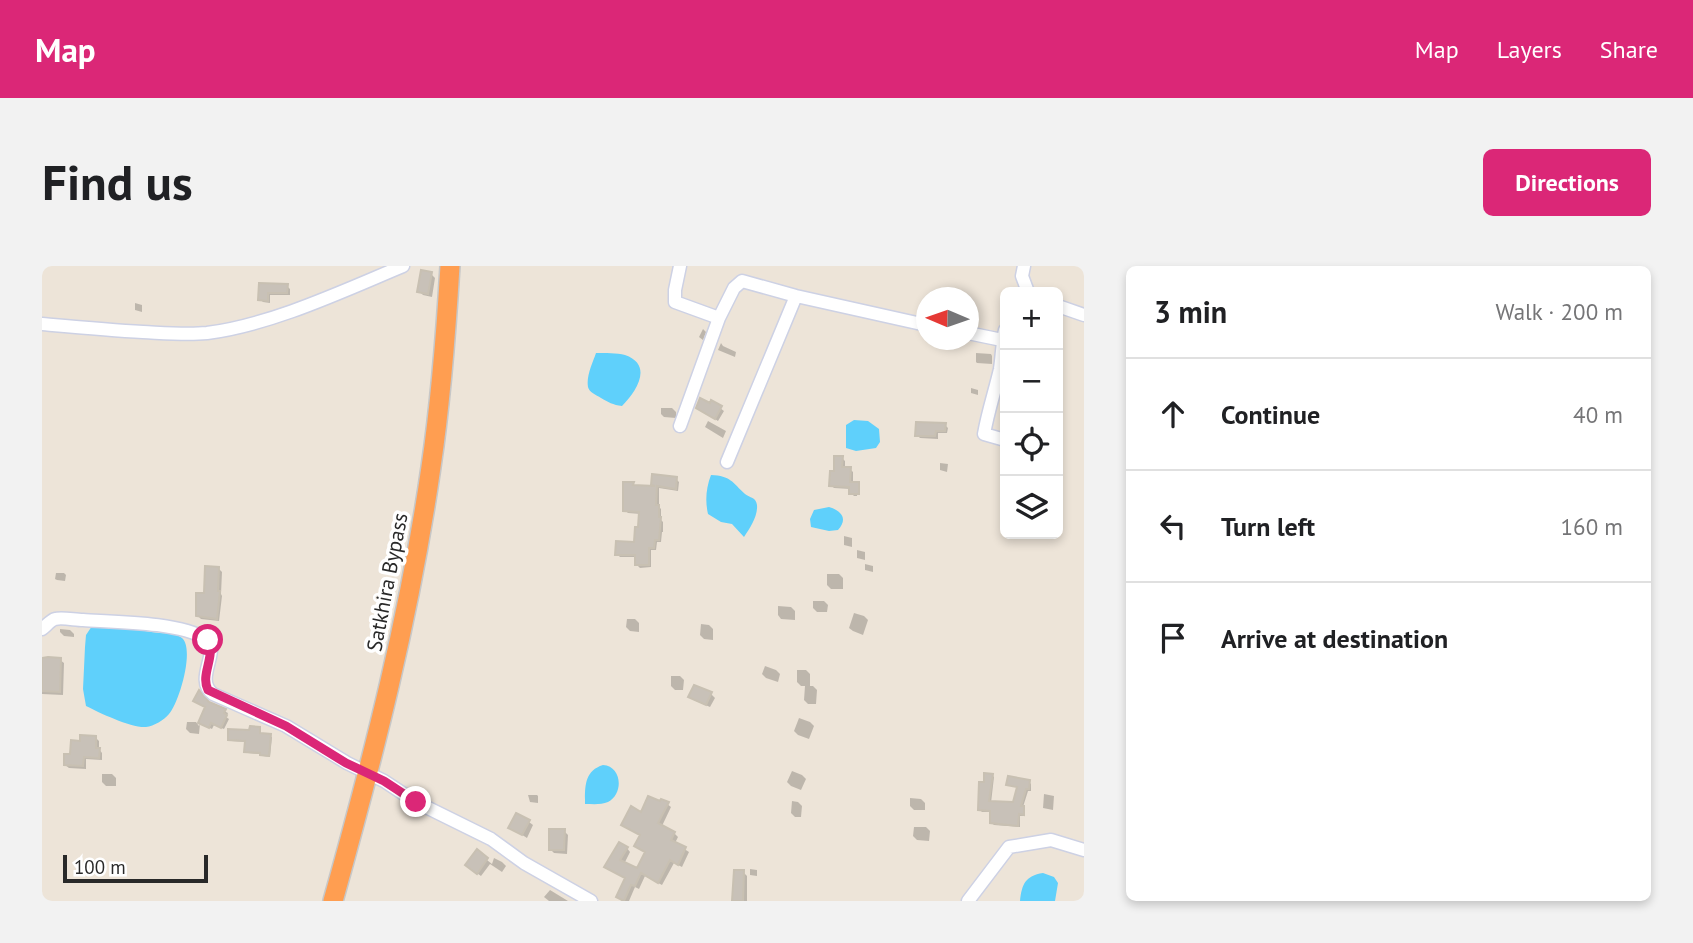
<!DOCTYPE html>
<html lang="en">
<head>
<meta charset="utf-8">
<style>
  :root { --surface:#fff; --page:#f2f2f2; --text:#202124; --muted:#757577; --line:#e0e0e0; --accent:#db2777 }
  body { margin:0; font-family:"PT Sans",sans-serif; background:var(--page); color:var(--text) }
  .controls { position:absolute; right:21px; top:21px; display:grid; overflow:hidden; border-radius:10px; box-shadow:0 4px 10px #0003 }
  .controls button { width:63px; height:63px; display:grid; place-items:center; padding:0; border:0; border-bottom:2px solid var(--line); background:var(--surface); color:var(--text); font:35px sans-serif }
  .compass { position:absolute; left:874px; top:21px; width:63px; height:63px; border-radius:50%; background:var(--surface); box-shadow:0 4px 10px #0003; rotate:272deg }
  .scale { position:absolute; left:21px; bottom:18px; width:145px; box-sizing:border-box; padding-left:7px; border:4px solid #292929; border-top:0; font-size:19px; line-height:24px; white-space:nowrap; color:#292929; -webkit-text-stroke:5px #fff; paint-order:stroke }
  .stop { position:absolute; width:21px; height:21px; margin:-16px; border:5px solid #db2777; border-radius:50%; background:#fff }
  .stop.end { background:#db2777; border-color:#fff; box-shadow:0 2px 7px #0008 }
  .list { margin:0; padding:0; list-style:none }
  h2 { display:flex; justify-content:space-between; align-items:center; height:91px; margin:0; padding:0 28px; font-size:30px }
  h2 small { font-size:23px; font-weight:400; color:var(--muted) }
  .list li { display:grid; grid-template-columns:46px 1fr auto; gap:21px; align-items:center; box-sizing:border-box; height:112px; padding:0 28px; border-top:2px solid var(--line) }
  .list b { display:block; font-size:26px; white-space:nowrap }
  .list em { font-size:23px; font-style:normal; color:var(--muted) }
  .icon { flex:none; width:38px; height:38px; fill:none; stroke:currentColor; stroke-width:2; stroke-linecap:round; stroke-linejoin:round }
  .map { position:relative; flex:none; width:1042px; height:635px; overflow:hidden; border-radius:10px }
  header { display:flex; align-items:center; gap:42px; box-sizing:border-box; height:98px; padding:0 35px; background:var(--accent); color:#fff }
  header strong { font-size:33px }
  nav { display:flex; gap:38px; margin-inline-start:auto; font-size:24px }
  .intro { display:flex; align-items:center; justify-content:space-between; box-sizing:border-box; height:168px; padding:0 42px }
  h1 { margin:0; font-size:49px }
  .button { padding:18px 32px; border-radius:10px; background:var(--accent); color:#fff; font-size:24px; font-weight:700 }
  main { display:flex; gap:42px; padding:0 42px }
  aside { flex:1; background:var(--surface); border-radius:10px; box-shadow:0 4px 10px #0003 }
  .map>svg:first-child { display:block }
  .water { fill:#5fd0fb }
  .shadow { fill:#0003 }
  .building { fill:#c8c1b8; stroke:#c8c0b2; stroke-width:2 }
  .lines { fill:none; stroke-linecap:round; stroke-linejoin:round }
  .minor-casing { stroke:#cdd1e4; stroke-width:15 }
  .highway-casing { stroke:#c7c7c7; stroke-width:22 }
  .minor { stroke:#fff; stroke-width:12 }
  .highway { stroke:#ff9e51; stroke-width:19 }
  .route { stroke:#db2777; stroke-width:9 }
  .labels { text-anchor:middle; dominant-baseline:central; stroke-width:7; stroke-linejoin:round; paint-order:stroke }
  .street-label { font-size:21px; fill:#292929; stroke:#fff }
</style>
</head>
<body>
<header>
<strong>Map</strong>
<nav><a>Map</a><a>Layers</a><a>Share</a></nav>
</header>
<div class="intro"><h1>Find us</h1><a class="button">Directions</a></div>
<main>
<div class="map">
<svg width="1042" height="635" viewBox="0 0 1042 635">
  <rect width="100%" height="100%" fill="#ede4d8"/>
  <path class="water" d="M554,87C563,87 575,87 583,89C612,99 594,126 580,140C571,139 566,136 559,132C554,129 547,126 546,121C544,110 551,96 554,87Z
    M812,154L826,155L837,163L838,176L834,182L814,185L804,182V159Z
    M669,209C689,210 690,216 703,228C708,232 714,231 715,239C716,250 708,262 702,271L690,258L679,256L666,248C663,235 664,222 669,209Z
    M787,241C800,245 806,253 796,264L787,265L769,261L768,253L772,244Z
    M50,360C71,361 88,362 109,366C119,368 132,366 140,372C153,383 137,437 127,448C122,454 112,460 104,461C89,462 58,447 44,440L41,423L43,381L44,369Z
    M561,499C580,500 582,528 566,536C559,539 551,538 543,538C543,521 542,505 561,499Z
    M1001,607L1012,611L1016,617L1013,635H978C980,618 983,610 1001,607Z"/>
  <path class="shadow" d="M389,8L393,12L390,31L381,29L377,25Z
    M219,19L245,20L248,23V29H228V37L221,36L218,33Z
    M93,37L100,39V46L93,44Z
    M661,63L664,66L661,74L657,71Z
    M679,77L681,80L694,86L693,91L676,84Z
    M934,87L949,88L950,90V98L935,97L934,96Z
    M929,122L936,124V129L929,127Z
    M670,136L682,145L676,155L656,142L668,139Z
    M619,142H630L634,146V152L622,151L619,148Z
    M666,155L684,165L681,172L663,161Z
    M903,159L906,162L905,167H896V173L878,172L875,169Z
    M800,192L803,195V203H808L811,206V218H817H816L815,230H812L809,227V223L792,222L789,219Z
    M898,197L906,198L905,206L898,204Z
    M634,213L637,216L636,225L617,222V241L619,243V254L621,256V266H620L619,276H615L614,284H609V301L598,302L595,299V291H578L575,288L594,278L598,263L599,248L586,247L583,244L591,218L594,221L614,222L611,219Z
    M802,270L810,272V281L802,279Z
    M815,284L823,286V294L815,292Z
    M823,298L831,300V306L823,304Z
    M176,302L180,306L179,328L180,330L177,355L159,353L156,350L163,329Z
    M14,307H22L24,309L23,315L15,314L13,313Z
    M785,308H797L801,312V323H789L785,319Z
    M771,335H782L786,339L785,346H775L771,342Z
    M736,340L749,341L753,345V354L739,353L736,349Z
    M812,347L822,350L826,354L821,369L811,365L807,362Z
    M585,353H593L597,357V366L588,365L584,361Z
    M659,358L667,359L671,363V374L662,373L658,369Z
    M18,363L28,364L32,368V371L22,370L18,366Z
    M0,393L18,394L22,397L21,429L0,428Z
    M723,400L734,404L738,408L736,416L724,412L720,408Z
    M755,404H764L768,408V420H771L775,424L774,438H766L762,434L763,420H759L755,416Z
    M629,410H638L642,414L641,424H633L629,420Z
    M653,422L669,428L673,432L668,441L652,434L648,430Z
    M167,438L186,447L184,451L187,453L182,463L172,459L170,463L161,459Z
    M757,452L768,456L772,460L767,473L756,469L752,465Z
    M145,456H154L157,460L158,458L157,468L148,467L144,463Z
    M218,462L219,469L230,471L228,491L221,490L218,488L206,487L204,486L205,476L189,475L188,473Z
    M54,472L57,475V483L60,487V494L44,493V503L27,502L23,499L39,476Z
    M750,505L760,509L764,513L759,524L749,520L745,516Z
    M60,508H70L74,512V520H64L60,516Z
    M950,509L952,511L949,537L972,538L977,522L966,518L987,516L989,518V525H986L981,541L983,544V550H978V561L952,559L949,556L950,546H940L938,544L944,518Z
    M1002,528L1012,530L1011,544L1001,542Z
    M486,529H495L496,530V537L488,536Z
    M868,532L879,533L883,537V544H872L868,540Z
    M750,535L756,536L760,540L759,551H753L749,547Z
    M625,538L629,541L620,560L632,567L636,571L633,577L647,586L640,601L632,597L620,619L603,610L597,623L593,621L587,635H580L576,631L584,613L564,601L585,582L588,586L582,598L596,605L604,587L594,580L599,570L585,562L600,548Z
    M487,556L491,559L485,572L468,561Z
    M872,561H884L888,565L887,575L875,574L871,570Z
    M522,565L526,569L525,588L512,587L508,583Z
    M435,586L450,598L452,592L460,596L464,600L460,606L448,598L439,610L429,603Z
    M708,603L715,604V610L708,609Z
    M701,606L705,610V635H691L692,626Z
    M508,624L526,635H507L502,631Z"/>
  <path class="building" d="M379,4L390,6L386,28L375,26Z
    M217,17L246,18L245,27H226V35L216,34Z
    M658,132L668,137L669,134L680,140L673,153L654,142Z
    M874,156L904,157L903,165H894L893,170H873Z
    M792,190H801L800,201H809L808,216H817V228H807V221L787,220L788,205H792Z
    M610,208L635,211L634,223L615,220L614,239H617V251H619L617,274H613L612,282H607V299H593V289H573L574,275L592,276L593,261H596L597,246L581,245V216H592L591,219L613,220L609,219Z
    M163,300L177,301L176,325H178L175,353L154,350V327H162Z
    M6,391L19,392L18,426L0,425V392Z
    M652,419L670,426L664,439L646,431Z
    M157,424L167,436L184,443L182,447L185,449L179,462L169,457L167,462L156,457L163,441L151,435Z
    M208,460L218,461V467L229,468L227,490L218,489V487L202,486L203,475L186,474V463L207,464Z
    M38,469L54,470V482H58L57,492L42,491L41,500L22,499V488H28L29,474L38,475Z
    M942,507L951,508L947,535L971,536L975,521L964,519L966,510L988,514L987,523H984L979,540H982V549L977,548L976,560L948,557V545L936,544L937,516H942Z
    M606,530L618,535L619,533L627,536L616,557L633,566L629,574L644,581L636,599L628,594L616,617L599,607L593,620L589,619L582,635L574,631L583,612L562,601L577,576L586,581L578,594L595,602L603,586L592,580L598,569L579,559L589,540L599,546Z
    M474,547L488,554L480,569L466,562Z
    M507,563H523L522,584H507Z
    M435,583L446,592L435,608L423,599Z
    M692,604H702L701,635H690Z"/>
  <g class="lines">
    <defs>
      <path id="minor" d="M638,0L633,24V36L677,52
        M982,0L980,10L986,26
        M1016,40L1042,49
        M0,58C34,61 67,64 101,66C122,67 144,69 165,67C229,59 301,25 361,0
        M926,67L960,74
        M638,160L677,52L692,22L700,15L754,30L884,59
        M963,174L942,168C946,145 953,125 958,103C960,90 960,77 963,64
        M685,196L754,30
        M0,363C4,360 9,354 13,353C20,351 33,354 41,354C72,356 138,356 164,373C180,384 151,413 171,428L244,460L305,497L342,515L374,536L449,573L482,597L549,635
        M926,635L967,581L1009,574L1042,584"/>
      <path id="highway" d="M291,635C331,492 368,348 389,201C399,134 404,67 408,0"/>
    </defs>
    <use href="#minor" class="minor-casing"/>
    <use href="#highway" class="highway-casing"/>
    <use href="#minor" class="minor"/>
    <use href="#highway" class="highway"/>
  </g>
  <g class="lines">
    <path class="route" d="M166,374C174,391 158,408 166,424L244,460L304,497L342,515L374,536"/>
  </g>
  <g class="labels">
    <g class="street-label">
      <text transform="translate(345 316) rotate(-79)">Satkhira Bypass</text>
    </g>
  </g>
</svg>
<div class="controls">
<button>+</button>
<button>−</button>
<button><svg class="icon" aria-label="locate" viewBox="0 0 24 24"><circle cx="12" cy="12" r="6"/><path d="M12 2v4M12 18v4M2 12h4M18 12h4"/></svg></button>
<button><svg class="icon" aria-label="layers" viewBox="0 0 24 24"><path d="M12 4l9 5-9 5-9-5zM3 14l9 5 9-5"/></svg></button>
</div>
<svg class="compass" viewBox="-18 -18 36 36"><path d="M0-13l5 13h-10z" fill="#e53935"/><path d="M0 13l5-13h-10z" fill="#757577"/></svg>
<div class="scale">100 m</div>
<div class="stop" style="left:166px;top:374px"></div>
<div class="stop end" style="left:374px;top:536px"></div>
</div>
<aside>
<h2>3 min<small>Walk · 200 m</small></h2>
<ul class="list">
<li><svg class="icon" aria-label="ahead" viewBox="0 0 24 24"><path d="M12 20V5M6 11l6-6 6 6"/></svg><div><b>Continue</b></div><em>40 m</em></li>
<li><svg class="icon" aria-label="left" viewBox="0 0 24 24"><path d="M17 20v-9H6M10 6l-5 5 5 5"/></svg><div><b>Turn left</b></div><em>160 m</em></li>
<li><svg class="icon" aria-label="arrive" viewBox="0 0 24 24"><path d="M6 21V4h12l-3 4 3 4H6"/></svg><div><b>Arrive at destination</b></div></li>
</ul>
</aside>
</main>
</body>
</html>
